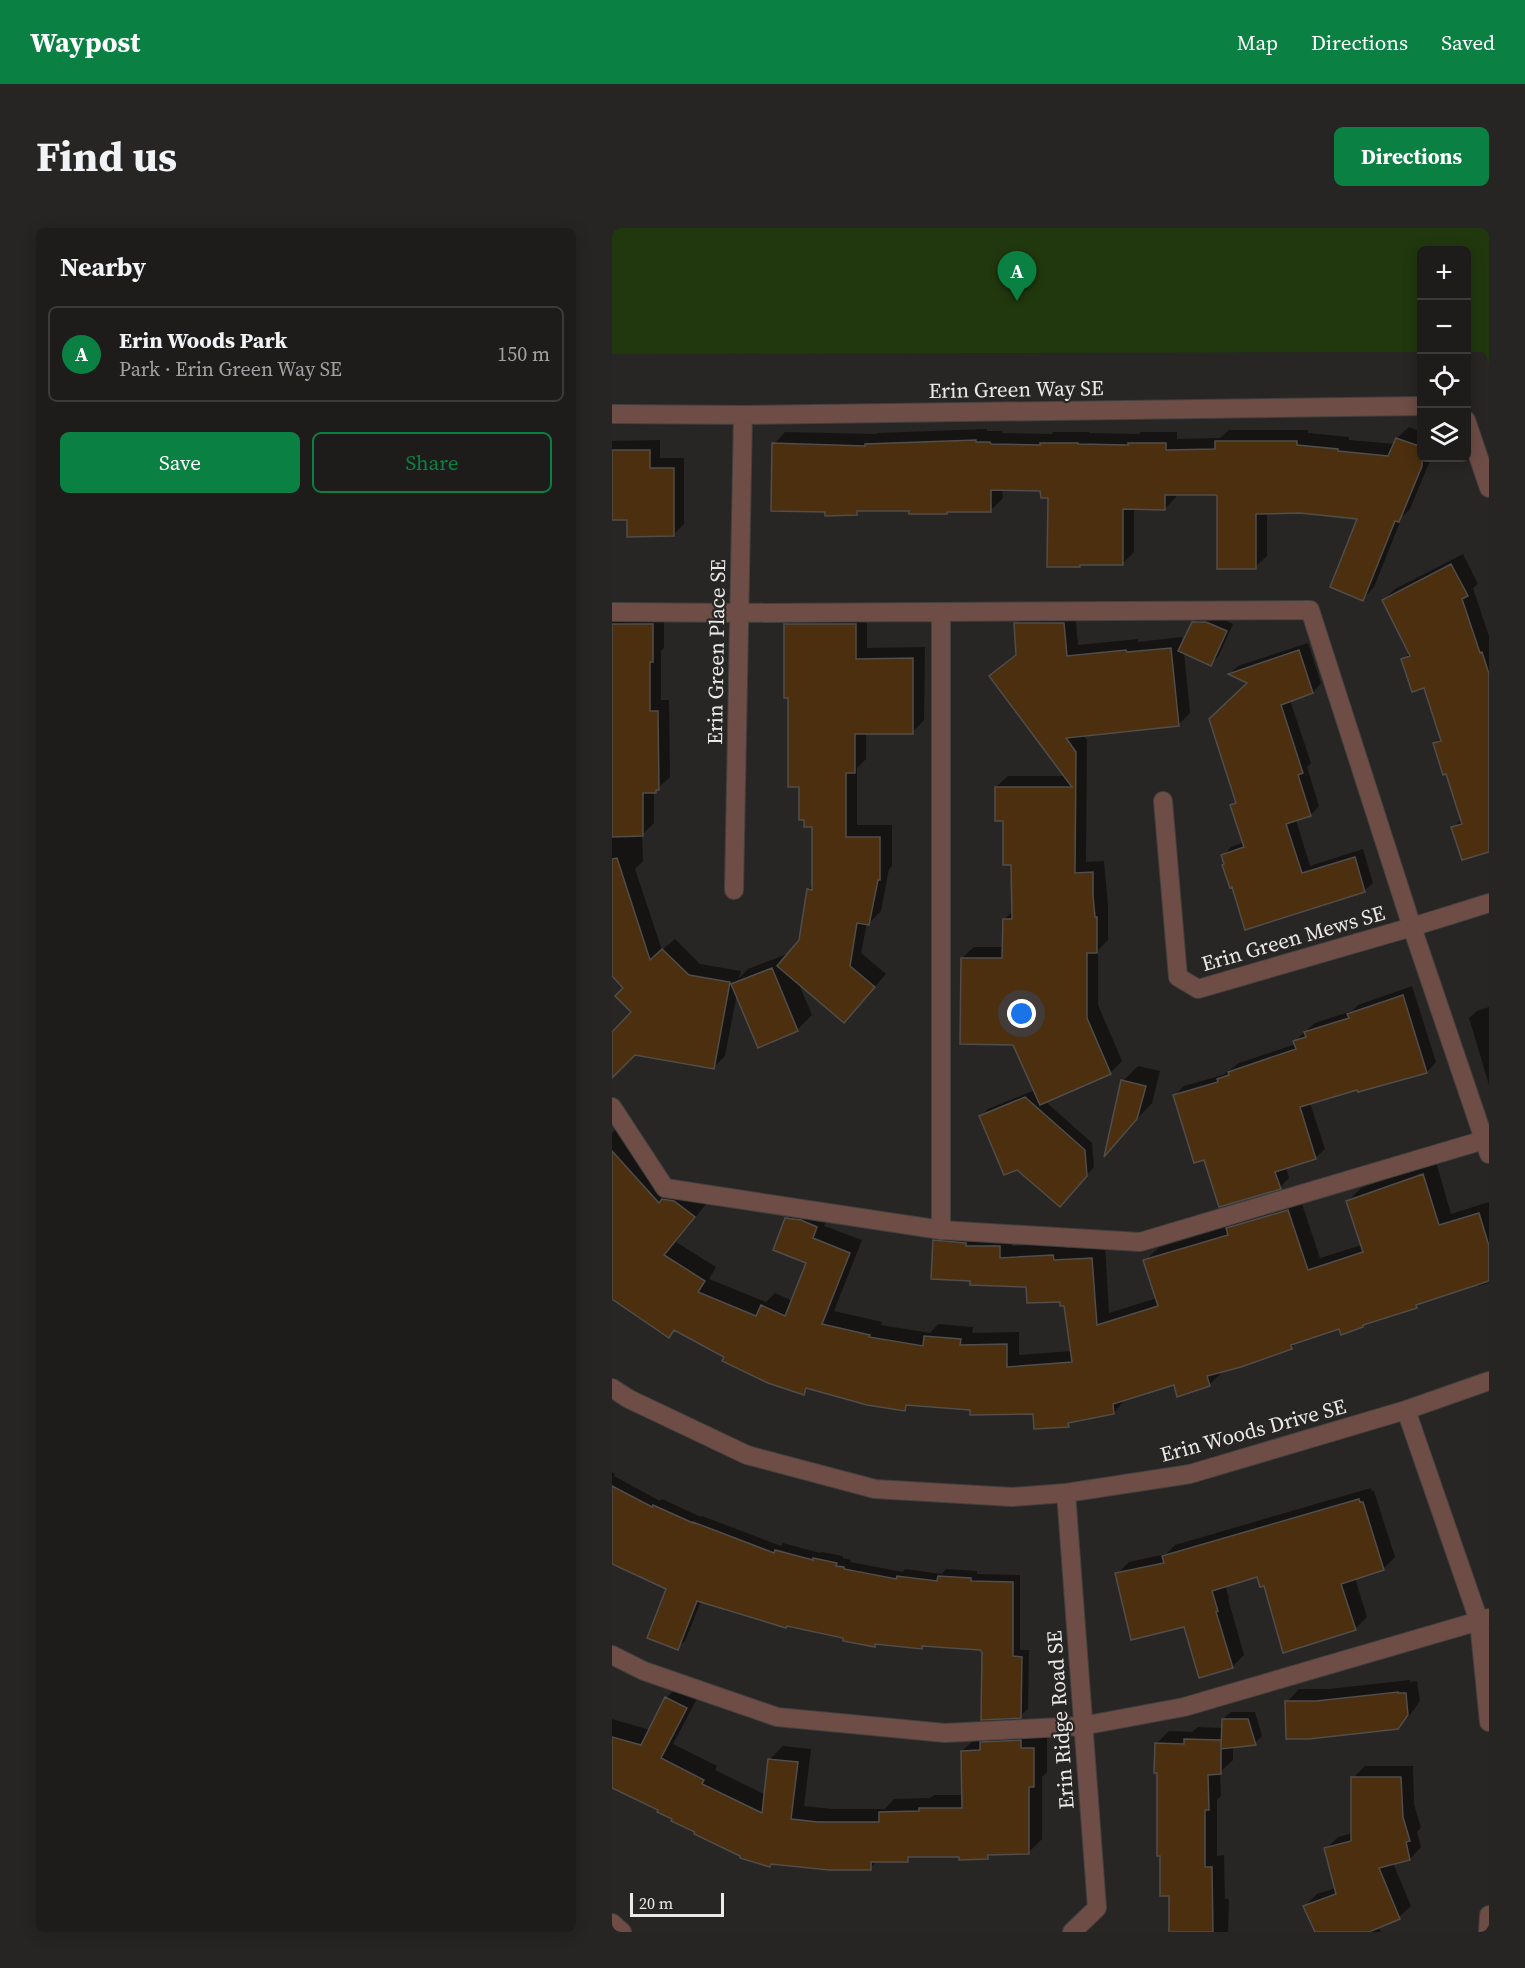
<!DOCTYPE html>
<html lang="en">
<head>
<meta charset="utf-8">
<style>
  :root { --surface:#1e1c1b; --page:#262524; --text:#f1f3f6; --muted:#a1a1a3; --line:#3c3a3a; --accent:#0b8043 }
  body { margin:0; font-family:"Source Serif 4",serif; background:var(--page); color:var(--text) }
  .controls { position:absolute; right:18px; top:18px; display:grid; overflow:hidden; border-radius:9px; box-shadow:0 3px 15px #0003 }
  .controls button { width:54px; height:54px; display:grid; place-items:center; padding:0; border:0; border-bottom:2px solid var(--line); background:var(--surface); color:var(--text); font:30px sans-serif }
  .scale { position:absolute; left:18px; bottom:15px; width:94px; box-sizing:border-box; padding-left:6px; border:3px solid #eae9e7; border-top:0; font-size:16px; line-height:21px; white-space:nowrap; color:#eae9e7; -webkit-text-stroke:4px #282624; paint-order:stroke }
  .you { position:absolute; left:410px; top:786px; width:21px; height:21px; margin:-15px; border:4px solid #fff; border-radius:50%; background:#1a73e8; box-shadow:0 0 0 9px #1a73e833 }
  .badge { display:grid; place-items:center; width:39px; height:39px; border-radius:50%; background:var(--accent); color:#fff; font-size:20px; font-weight:700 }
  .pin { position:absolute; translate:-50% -50px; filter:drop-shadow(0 2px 3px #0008) }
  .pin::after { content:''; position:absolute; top:32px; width:21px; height:18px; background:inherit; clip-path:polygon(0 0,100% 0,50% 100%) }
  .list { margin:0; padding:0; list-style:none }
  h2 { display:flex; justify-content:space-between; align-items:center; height:78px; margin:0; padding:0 24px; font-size:26px }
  h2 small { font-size:20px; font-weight:400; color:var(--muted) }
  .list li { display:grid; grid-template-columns:39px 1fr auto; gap:18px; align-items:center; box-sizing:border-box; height:96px; margin:0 12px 12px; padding:0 12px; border:2px solid var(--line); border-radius:9px }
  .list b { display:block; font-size:22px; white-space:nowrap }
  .list p { margin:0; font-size:20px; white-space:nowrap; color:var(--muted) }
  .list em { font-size:20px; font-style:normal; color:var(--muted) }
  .actions { display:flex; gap:12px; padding:18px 24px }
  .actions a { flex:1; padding:14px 0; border:2px solid var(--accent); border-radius:9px; text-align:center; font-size:21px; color:var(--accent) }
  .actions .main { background:var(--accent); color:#fff }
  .icon { flex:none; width:33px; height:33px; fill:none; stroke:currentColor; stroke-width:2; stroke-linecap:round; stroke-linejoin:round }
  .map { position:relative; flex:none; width:877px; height:1704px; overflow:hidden; border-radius:9px }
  header { display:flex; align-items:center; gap:36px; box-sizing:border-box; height:84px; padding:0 30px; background:var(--accent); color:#fff }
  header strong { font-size:28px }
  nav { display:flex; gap:33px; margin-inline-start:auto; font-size:21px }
  .intro { display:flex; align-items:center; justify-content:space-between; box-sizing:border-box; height:144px; padding:0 36px }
  h1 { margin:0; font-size:42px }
  .button { padding:15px 27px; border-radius:9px; background:var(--accent); color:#fff; font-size:21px; font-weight:700 }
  main { display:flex; gap:36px; padding:0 36px }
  aside { flex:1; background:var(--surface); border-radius:9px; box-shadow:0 3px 15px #0003 }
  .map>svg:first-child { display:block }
  .green { fill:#21380e }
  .shadow { fill:#0007 }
  .building { fill:#4b2f0f; stroke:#504d4b; stroke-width:1.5 }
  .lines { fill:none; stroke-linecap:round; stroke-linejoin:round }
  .minor-casing { stroke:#43413f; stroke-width:20 }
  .minor { stroke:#6e4d46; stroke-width:18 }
  .labels { text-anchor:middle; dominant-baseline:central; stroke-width:4.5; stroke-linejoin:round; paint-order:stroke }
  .street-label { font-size:21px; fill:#eae9e7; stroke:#282624 }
</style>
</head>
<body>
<header>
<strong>Waypost</strong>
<nav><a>Map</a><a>Directions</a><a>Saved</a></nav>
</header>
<div class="intro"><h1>Find us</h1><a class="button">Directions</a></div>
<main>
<aside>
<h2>Nearby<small></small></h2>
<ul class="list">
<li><span class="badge">A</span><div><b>Erin Woods Park</b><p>Park · Erin Green Way SE</p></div><em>150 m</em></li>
</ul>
<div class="actions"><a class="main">Save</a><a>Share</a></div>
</aside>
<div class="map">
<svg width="877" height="1704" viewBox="0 0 877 1704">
  <rect width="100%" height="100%" fill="#282624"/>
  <path class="green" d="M0,0H877V135L872,124H855L854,22H810L809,124L0,126Z"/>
  <path class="shadow" d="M797,199L810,204V230H819L798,281L790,289L762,359L751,371L747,289L688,284H655V328L643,339L604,265H564V269L553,281L522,280V324L510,336L430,261H390L391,270L379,282L337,283L335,285L298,281H249L245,286L214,282L162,216L173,204L264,206L266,205L375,201V203H390V205L440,206L441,204H477V205L527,206L529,204H565V211L608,210L617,202H696V205L737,209V212L783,216L785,210Z
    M48,212V230H72V296L61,307L17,291H0V213Z
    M851,326L866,356L861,360L877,408V622L841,600L850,591L835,544L822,516L829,509L813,459L791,432L798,424L771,372L783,361Z
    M186,384H255V420L313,419L312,492L300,505H254V531L245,540V597H280V638L277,641L269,683L256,696L255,695L249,725L274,746L244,780L186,754L200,787L185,802L125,765L113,828L101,840L22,825L0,828V806L21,784L13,760L0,746V385H52V420L49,423V472H57L58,549L42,564V595L30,607L31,633L23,641L50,722L63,711L88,736L129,743L127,750L136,741L175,726L176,727L188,713L197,661L202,656V597L189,557L178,469L174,397Z
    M415,384H463L466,417L526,411V414L570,409L571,417L581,395L589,387H602L621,396L606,429L598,436L572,424L578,485L566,497L471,507L475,512L474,634L492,633L496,678V712L486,722V777L510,833L498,845L433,873L480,915L482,939L455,970L369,888L376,881L423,862L402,815L350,730L362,719H392V692L402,682L401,636L384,559L396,548H453L379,448L406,425L404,395Z
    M696,415L709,455L701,464L678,472L699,535L695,539L707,578L699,587L684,592L698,638L751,621L761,655L752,663L613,636L611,628L619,619L632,614L620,577L624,573L638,454L618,445L626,438Z
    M800,758L824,834L815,844L746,860L698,875L713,921L703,930L674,939L677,950L668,959L593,930L562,868L572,858L611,847L627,835L684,816L683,813L703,795L740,783L746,777Z
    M877,779V857L857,790L865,783Z
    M526,838L548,843L540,875L494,924L511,853Z
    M3,902L60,963L75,961L94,976L64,1014L104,1039L97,1051L154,1074L163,1065L181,1073L196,1034L175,991L188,978L217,986L212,998L250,1012L222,1083L270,1094L269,1097L318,1105L326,1096L361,1099L360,1105L407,1104V1127L460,1123L453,1076L449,1072L415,1057L360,1051L322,1013L335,1000L400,1006V1018L453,1015L454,1020L493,1018L497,1085L545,1070L533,1033L546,1020L618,998L628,988L688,970L708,1030L750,1017L736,973L749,960L824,934L839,986L877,974V1055L866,1058L865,1055L809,1074L804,1079L754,1094L750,1098L728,1099L687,1112L679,1120L610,1144L597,1157L563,1155L514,1170L502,1185L461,1192L456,1197L422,1185L297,1176L292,1181L197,1160L191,1165L63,1101L57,1108L15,1081L0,1069V905Z
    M0,1244L3,1246L2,1248L48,1273L50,1271L89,1289L90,1288L169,1318L171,1315L208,1325L210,1324L231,1328V1330L239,1332L238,1334L291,1344L293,1341L330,1346L334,1341L365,1343V1346L408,1347V1422H417L416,1481L408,1488L369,1421L312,1417L309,1420L265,1415L262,1417L89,1373L73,1413L65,1420L56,1361L2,1335L0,1338Z
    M759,1260L760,1263H762L783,1329L771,1341L743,1350L755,1389L743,1401L653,1356L646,1347L613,1357L617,1370L616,1371L632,1427L620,1439L573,1397L505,1346L517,1334L554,1326L563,1317Z
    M798,1452V1454L805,1453L808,1473L798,1487L785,1500L675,1474L687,1461H717Z
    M68,1457L87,1467L61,1516L105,1538L103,1542L154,1567L158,1531L171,1518L199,1521L192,1578L220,1581H273L282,1571L318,1570L322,1567H351L350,1523L364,1510L435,1507V1544L430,1549V1611L416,1625L380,1626L375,1630L349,1627H300L296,1632H266L258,1640L160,1635L158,1638L130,1627L48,1582L0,1559V1491L38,1502L54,1470Z
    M619,1484H643L650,1508L643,1515L621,1518V1532L608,1544L609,1568L605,1572V1628L612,1627L613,1671H617L616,1704H558L559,1667L544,1516L557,1503L580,1504L586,1499L611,1500V1491Z
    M753,1538H801L802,1576L809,1600L805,1604L809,1619L798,1631L781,1635L799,1678L787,1689L766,1699L769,1704H705L693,1678L705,1666L724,1660L714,1621L726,1609L741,1605V1550Z"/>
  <path class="building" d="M784,210L810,219V238L787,294L783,293L751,373L718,359L745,291L688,285L644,286V341H605V268L603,267H553V282L511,281V337H468V339H435L436,270H429L428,263L379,262V284H335V286H297V283H245V287L213,288V284L159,283L160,215L253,218V216L364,212V214H378L379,216L428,217V215H466V216L516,217V215H554V222L603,221V213H685V217L726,221V223L776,228Z
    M0,222H38V240H62V308L15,309V292H0Z
    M839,336L856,368L850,371L868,425L870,424L877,446V624L850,632L839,599L850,596L834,546L831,547L821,515L829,513L812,460L800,464L789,431L798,428L770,372Z
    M580,394H594L615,403L599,438L566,423Z
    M402,395H452L455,428L514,422L515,424L559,420L567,498L454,510L464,524L463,645L481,644V667L483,689H485V725H475V790L499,846L428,877L401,817L348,816L349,730H390L391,691H400L399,637H391V593H383V559H460L377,448L404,427Z
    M0,396H41V434H38V483H46L47,562H44V565H31V608L0,609Z
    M172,396H244V431L301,430V506H243V545H234V609H268V652H266L257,697L245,695L238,738L263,759L232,795L165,738L187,712L195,661L200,662V599H192V592H187V559H176V470H172Z
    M687,422L701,465L669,477L691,545L686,547L699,588L674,596L690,645L743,629L753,664L633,702L620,659L618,660L610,637L612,636L609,627L632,619L618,577L624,575L597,491L635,455L616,446Z
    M5,630L38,732L50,721L77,747L118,754L102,841L23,827L0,850V804L19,784L3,768L11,760L0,748V631Z
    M160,740L186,803L146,820L119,756Z
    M791,767L815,845L746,864L745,862L688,879L704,931L663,944L669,961L607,979L592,932L582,935L561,867L606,854L605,851L617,847L616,844L684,821L681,813L694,809L692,804L737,790L735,786Z
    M509,852L534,858L525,891L492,929Z
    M413,869L473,922L475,948L448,979L405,942L392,947L367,888Z
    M0,923L47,975L50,971L62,973L83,989L52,1027L93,1053L86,1064L144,1088L149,1077L173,1088L194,1035L161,1022L173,990L189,992L205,999L201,1010L238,1025L210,1096L258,1107L257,1109L311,1118L312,1108L349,1111L348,1117L395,1116V1139L460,1134L452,1078H448V1074L415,1075L414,1059L358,1057V1053L319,1051L321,1012L354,1015V1018H388V1030L441,1027L442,1032L480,1030L485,1097L546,1078L531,1032L616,1007L614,1000L676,982L696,1042L751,1024L734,973L811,946L827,997L867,985L877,1018V1053L804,1077L805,1080L751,1097V1099L729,1107L727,1101L679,1117L680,1121L629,1139L595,1148L598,1158L565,1169L562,1157L501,1176L502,1186L456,1195L457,1199L422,1201L421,1186L358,1187V1182L294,1177L293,1183L255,1177L194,1160L192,1167L156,1155L110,1133L112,1129L62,1102L57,1110L0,1071Z
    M0,1258L40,1279L41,1277L81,1295V1294L162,1325L163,1322L201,1332V1330L225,1335L224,1338L232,1339V1341L284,1351L285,1348L325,1353L326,1348L359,1350V1353L401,1354V1428L410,1429L409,1490L369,1492L370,1424L368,1422L310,1418V1421L263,1416V1419L231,1413V1410L175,1398L174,1400L85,1373L66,1422L35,1410L54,1361L0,1336Z
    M747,1271L748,1274H751L772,1342L729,1356L744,1402L671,1425L652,1358L648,1359L645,1349L600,1363L606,1383L604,1384L621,1440L587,1450L572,1399L519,1412L503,1345L552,1335L550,1328Z
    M786,1464V1465H794L796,1487L786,1501L697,1511H674L673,1473H704Z
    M53,1469L75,1480L49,1530L92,1552L90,1556L150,1585L156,1531L186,1534L179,1591L206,1594H267V1584L307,1583V1580H350L349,1523L368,1522V1514L409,1512V1520H422V1559H417V1626L376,1627V1631L347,1632V1629H296V1634H259V1642H217L159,1636L158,1639L128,1630V1628L82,1606L83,1604L59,1593L60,1591L45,1584L46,1582L0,1560V1509L29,1517Z
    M610,1491H636L644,1517L609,1521Z
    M572,1511L609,1512V1546L596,1547L597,1582H593V1639H600L601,1704H557V1668H548V1628H545V1545H542L543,1515L572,1516Z
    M739,1549H789L791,1589L798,1613L794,1614L798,1632L767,1640L788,1691L757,1704H703L691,1678L724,1666L712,1620L739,1613Z"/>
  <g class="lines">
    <defs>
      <path id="minor" d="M0,186L131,187L810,178
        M854,192L877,260
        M0,384L127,385L698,382L800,699L877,926
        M551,573L566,749L586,761L800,699L877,675
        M122,662L131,187
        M0,879L53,960L329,1002L528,1014L872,912
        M329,1002V384
        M0,1160L17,1171L135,1227L263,1261L400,1269L454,1265L578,1246L794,1182L877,1153
        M794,1182L867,1393L877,1494
        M454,1265L485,1680L460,1704
        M0,1427L32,1443L165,1489L333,1505L470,1498L572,1479L877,1390
        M0,1695L10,1704
        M876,1704L877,1687"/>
    </defs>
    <use href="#minor" class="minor-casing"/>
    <use href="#minor" class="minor"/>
  </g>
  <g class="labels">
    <g class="street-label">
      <text transform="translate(404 161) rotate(-1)">Erin Green Way SE</text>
      <text transform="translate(104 424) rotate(-89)">Erin Green Place SE</text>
      <text transform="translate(681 710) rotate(-16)">Erin Green Mews SE</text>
      <text transform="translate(641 1202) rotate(-15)">Erin Woods Drive SE</text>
      <text transform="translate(448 1492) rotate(-94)">Erin Ridge Road SE</text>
    </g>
  </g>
</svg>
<div class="controls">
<button>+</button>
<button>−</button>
<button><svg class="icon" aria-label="locate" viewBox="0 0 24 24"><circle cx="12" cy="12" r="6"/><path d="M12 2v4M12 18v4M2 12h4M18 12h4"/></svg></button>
<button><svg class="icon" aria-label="layers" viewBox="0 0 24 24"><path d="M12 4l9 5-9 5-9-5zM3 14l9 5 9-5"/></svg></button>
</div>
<div class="scale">20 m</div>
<div class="you"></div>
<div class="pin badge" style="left:405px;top:73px">A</div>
</div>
</main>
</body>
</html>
